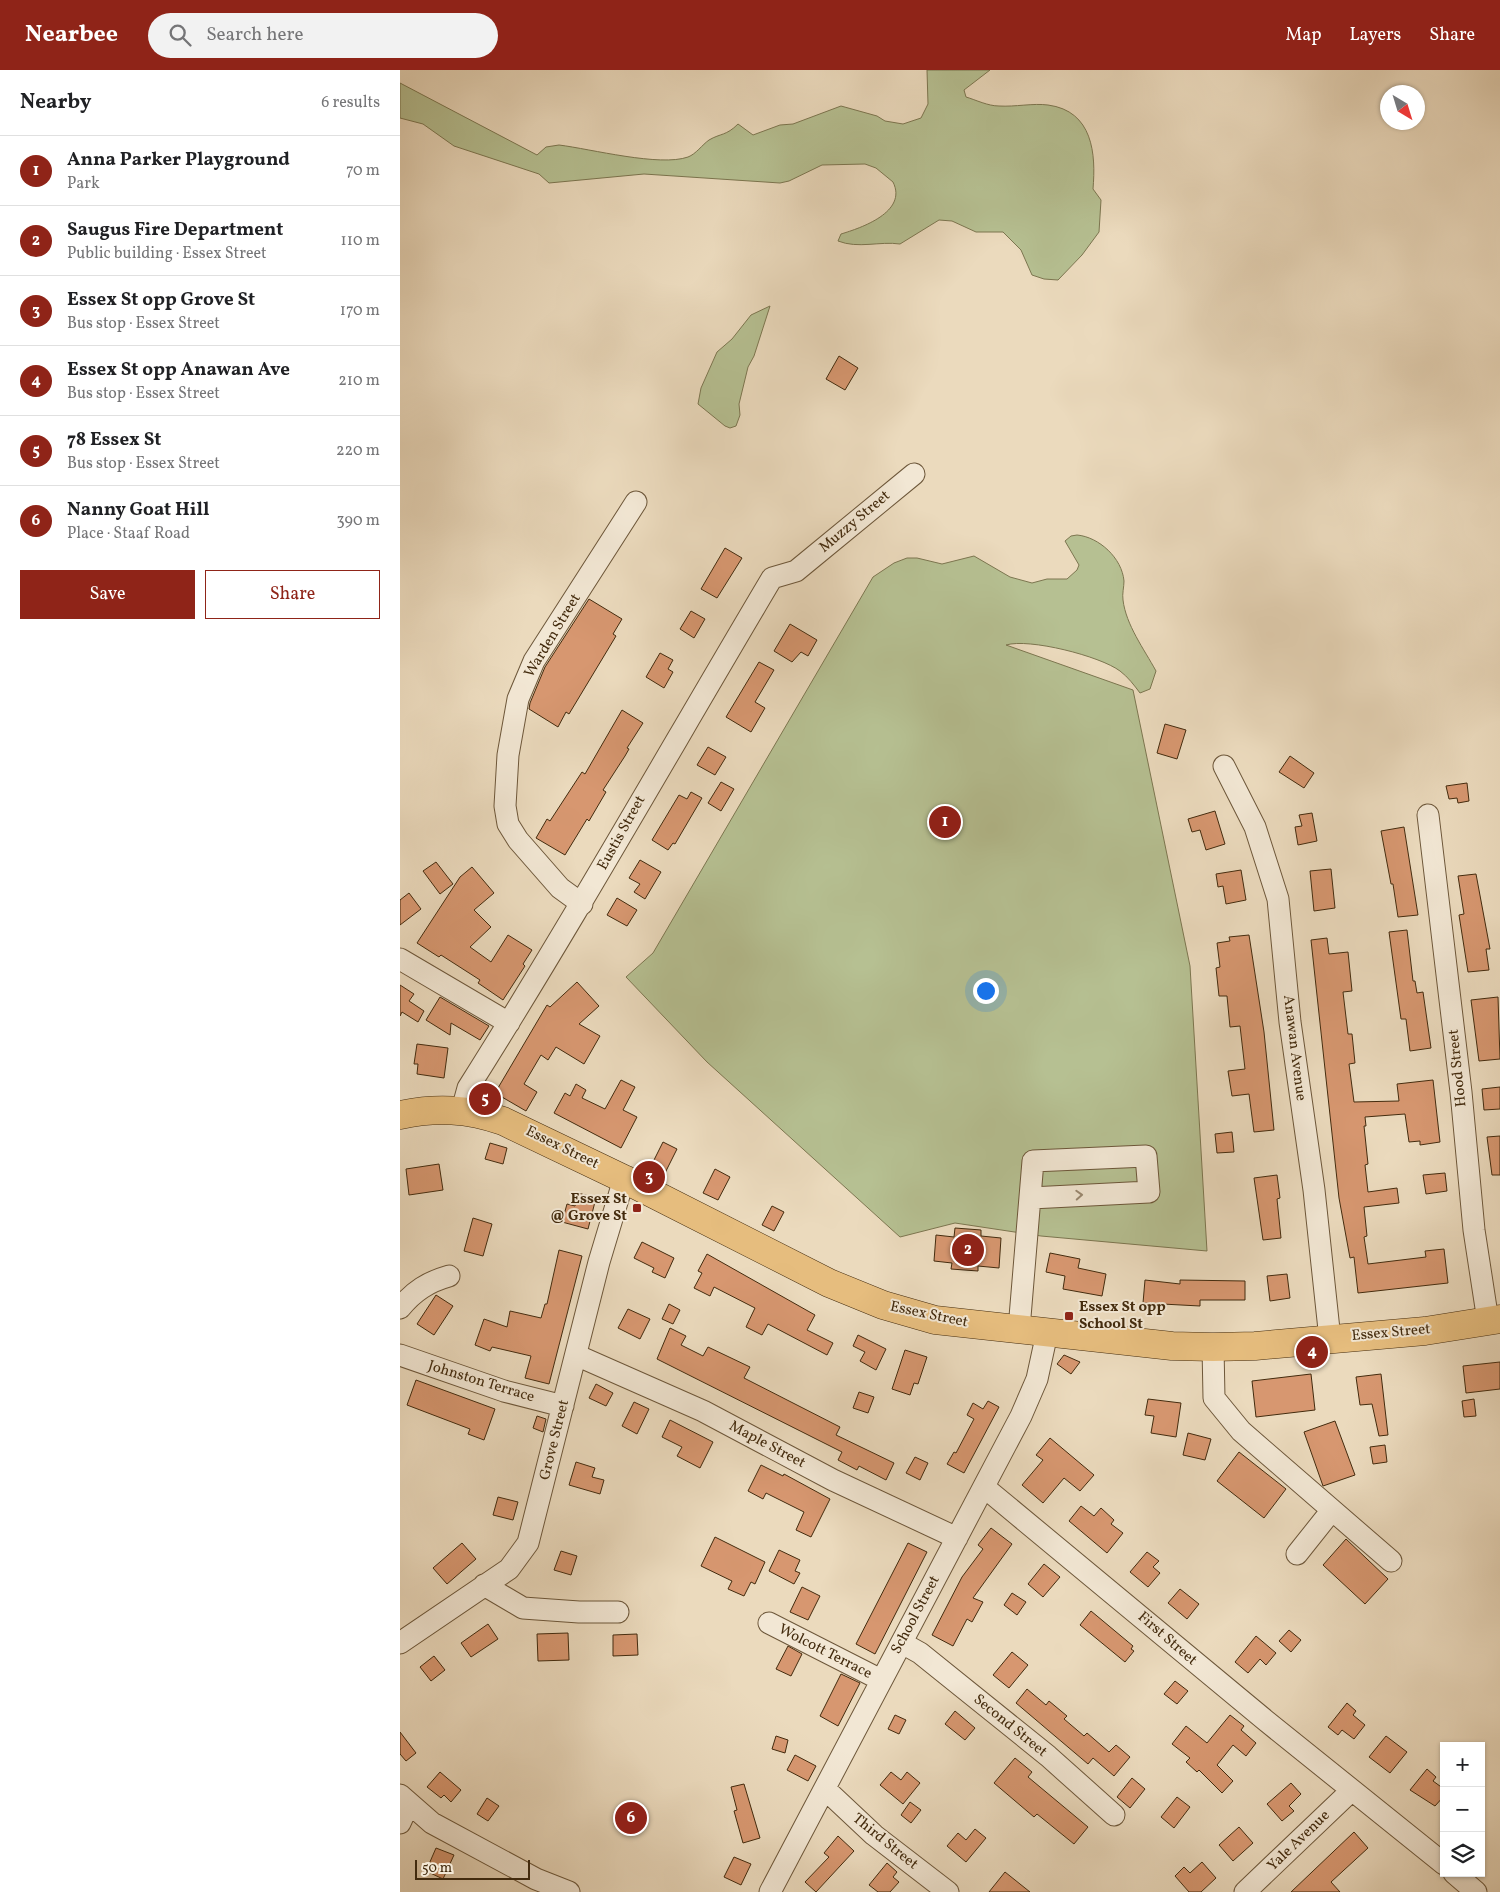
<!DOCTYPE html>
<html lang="en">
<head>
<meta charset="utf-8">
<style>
  :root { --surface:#fff; --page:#f2f2f2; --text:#202124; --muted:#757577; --line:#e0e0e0; --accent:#8f2418 }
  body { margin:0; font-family:Vollkorn,serif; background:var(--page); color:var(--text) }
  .controls { position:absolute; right:15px; bottom:15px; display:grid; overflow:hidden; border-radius:0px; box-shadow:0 1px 4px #0004 }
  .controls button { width:45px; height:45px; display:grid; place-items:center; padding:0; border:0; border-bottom:1px solid var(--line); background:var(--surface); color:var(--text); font:25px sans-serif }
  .compass { position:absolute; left:980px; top:15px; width:45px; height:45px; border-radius:50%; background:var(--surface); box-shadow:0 1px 4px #0004; rotate:142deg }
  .scale { position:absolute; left:15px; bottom:12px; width:115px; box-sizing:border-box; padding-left:5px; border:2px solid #432b0e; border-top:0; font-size:14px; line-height:18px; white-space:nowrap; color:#432b0e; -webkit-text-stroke:4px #f2e7d4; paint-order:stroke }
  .you { position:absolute; left:585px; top:920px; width:18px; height:18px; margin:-12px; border:4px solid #fff; border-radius:50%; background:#1a73e8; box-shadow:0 0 0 8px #1a73e833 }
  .badge { display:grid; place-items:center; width:32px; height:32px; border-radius:50%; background:var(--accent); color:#fff; font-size:16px; font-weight:700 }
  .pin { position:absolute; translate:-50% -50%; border:2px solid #fff; box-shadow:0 1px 5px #0006 }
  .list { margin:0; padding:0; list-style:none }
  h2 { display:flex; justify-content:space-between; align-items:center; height:65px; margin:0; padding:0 20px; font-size:21px }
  h2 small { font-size:16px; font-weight:400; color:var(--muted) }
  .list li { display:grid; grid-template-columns:32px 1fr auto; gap:15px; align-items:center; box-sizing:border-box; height:70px; padding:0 20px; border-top:1px solid var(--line) }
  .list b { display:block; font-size:19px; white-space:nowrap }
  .list p { margin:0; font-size:16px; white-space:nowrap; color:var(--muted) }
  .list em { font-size:16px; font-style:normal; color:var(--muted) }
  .actions { display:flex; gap:10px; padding:15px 20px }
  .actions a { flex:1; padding:11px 0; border:1px solid var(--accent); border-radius:0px; text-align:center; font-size:18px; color:var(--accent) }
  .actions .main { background:var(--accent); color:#fff }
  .icon { flex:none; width:28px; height:28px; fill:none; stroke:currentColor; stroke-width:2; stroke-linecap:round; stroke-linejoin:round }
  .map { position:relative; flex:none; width:1100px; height:1822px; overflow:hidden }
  header { display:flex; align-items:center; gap:30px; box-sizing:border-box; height:70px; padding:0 25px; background:var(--accent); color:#fff }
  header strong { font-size:24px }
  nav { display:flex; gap:28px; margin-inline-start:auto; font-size:18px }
  .search { width:350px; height:45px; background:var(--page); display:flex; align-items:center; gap:12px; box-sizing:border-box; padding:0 18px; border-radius:28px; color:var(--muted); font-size:19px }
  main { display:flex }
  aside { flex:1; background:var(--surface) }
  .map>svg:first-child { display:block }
  .green { fill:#b6c092; stroke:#7c7650 }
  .building { fill:#d79770; stroke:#432b0e }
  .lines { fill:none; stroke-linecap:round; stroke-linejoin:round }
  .minor-casing { stroke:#6d573a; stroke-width:23 }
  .major-casing { stroke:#432b0e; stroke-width:29 }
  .minor { stroke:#f2e7d4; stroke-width:21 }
  .major { stroke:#e6bd7e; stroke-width:28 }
  .oneway { stroke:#9a8971 }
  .poi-dot { fill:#8f2418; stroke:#f2e7d4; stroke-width:2 }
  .labels { text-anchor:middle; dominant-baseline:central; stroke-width:4; stroke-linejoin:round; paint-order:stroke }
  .street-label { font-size:15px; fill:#432b0e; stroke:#f2e7d4 }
  .poi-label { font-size:15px; font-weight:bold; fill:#432b0e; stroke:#f2e7d4; text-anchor:end }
</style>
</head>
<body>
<header>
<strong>Nearbee</strong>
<div class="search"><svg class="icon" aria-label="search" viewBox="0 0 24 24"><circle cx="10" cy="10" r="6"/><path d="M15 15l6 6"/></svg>Search here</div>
<nav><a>Map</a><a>Layers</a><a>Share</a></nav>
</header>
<main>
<aside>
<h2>Nearby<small>6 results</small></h2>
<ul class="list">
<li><span class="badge">1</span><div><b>Anna Parker Playground</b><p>Park</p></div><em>70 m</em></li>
<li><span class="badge">2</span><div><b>Saugus Fire Department</b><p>Public building · Essex Street</p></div><em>110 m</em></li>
<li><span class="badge">3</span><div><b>Essex St opp Grove St</b><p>Bus stop · Essex Street</p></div><em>170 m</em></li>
<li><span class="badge">4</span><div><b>Essex St opp Anawan Ave</b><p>Bus stop · Essex Street</p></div><em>210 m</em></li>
<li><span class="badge">5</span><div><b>78 Essex St</b><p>Bus stop · Essex Street</p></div><em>220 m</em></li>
<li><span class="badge">6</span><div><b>Nanny Goat Hill</b><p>Place · Staaf Road</p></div><em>390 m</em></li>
</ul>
<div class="actions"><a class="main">Save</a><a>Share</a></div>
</aside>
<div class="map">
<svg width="1100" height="1822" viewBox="0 0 1100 1822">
  <rect width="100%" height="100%" fill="#ebdabd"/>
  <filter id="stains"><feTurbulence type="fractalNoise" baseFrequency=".004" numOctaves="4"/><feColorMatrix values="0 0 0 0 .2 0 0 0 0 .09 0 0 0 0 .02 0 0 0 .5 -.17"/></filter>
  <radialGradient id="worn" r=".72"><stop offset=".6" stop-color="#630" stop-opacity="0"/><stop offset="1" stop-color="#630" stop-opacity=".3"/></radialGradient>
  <path class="green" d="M527,0H590L564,20L566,27C576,30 588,36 599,36C615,37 633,33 648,35C693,41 696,84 693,119L701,130L699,162L682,185L658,210L644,209L632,205L621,180L603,162H576L552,151L539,150L500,174C480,171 458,179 438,171L441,164C461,158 508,142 493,112L476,98L465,94L422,95L389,111L380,113L244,104L149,113L139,104L54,76L23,54L0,48V13L137,85L146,77L159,75C191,79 260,97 288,87C296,84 302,75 309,70C321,63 326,66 338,54L353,65L380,55L393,54L441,36L477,46L485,51L503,54L521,48L528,34Z
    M370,236L354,286L348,297L339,334L340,345L336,356L330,358L325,356L298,334L301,318L317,282L332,269L351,245Z
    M677,465C699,467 722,488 724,511C724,517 722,524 723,530C726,555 744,579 756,601L750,619L740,623C734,615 728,607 720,601C700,586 629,568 606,575L733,620L790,896L807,1181L641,1166L555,1153L500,1167L307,992L226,907L253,883L473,507L494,493L507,488H517L542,494L574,486L610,507L632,513L647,509H667L677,500L679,495L665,471L671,466Z"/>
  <path class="building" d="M439,286L458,298L445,320L426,309Z
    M325,478L342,488L317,528L301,519Z
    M189,529L222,549L213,564L216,566L169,644L166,642L158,657L129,639L130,633L145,597Z
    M291,541L305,549L294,568L280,559Z
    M390,554L417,570L408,586L401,582L392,592L374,581Z
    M260,583L273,590L268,599L273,602L264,618L246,607Z
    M359,592L374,600L355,632L365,638L351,662L326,647Z
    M222,640L243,653L227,678L229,679L225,686L203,720L206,722L189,751L187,749L165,785L136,768L147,749L150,751L182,702L185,704Z
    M765,654L786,660L777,689L757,683Z
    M308,677L326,687L315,705L297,695Z
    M890,686L914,703L904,718L879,702Z
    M321,712L334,719L321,741L308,733Z
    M1067,713L1069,731L1058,733L1057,728L1049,729L1046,716Z
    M291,722L302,728L275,774L273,773L268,780L252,770L279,725L287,729Z
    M815,741L825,774L806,780L800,760L792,762L788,749Z
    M912,743L917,771L898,775L895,757L902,756L899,745Z
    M1004,757L1018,845L998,847L993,814H991L981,761Z
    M240,790L261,802L245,829L234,822L240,814L229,808Z
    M36,792L53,814L40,824L23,801Z
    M72,797L94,823L74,840L91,857L70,877L91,892L108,865L132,880L123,894L125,896L103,930L78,913L80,910L41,885L39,887L17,873L60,807Z
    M931,799L935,838L914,841L910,801Z
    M841,800L846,830L826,834L823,816L818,817L816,804Z
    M1076,804L1090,879H1086L1089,900L1068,902L1059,845L1064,844L1058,806Z
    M9,823L21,839L0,855V830Z
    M217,828L237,840L227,856L207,845Z
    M1007,860L1013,911H1015L1017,923L1023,922L1031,978L1010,981L1006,949H1001L989,862Z
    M849,865L864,962L874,1060L854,1062L849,1024L832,1026L828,1001L845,999L840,956L830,957L827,926H819L816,898L820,897L817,873L830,871L829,867Z
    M927,868L929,884L948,882L952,921L943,922L948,964H952L955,993L949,994L954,1032L999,1031L997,1014L1033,1010L1040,1072L1020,1075V1071L1009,1072L1005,1044L965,1047L966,1056H964L968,1094L965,1095L968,1122L997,1118L999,1133L964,1137L967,1166L964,1167L968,1194L1026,1187L1025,1181L1044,1179L1048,1213L958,1223L954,1187L950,1188L939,1128L911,870Z
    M177,912L199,936L179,954L200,966L184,994L156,977L148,990L141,985L124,1014L137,1022L126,1041L95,1023L147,935L150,937Z
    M0,915L14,924L9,931L24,941L18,952L2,942L0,946Z
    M40,927L89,956L80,970L51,953L50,965L26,950Z
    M1098,927L1100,989L1079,991L1071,930Z
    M17,974L48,978L44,1008L17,1004L18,994H14Z
    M221,1010L235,1017L223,1040L237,1047L221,1078L154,1043L165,1023L170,1026L176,1014L186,1020L182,1028L205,1039Z
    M1100,1017V1039L1084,1040L1082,1019Z
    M832,1062L834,1082L817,1083L815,1064Z
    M1100,1066V1105H1092L1087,1067Z
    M263,1072L277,1079L265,1103L251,1096Z
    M90,1073L107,1078L103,1094L85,1089Z
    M39,1094L43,1120L9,1125L6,1099Z
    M315,1099L330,1107L318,1130L303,1123Z
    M1045,1103L1047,1121L1026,1124L1023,1105Z
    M877,1105L880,1128L877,1129L881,1168L863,1170L854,1108Z
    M178,1123L196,1128L188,1159L162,1152L167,1134L175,1136Z
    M372,1136L384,1142L374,1161L362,1155Z
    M73,1148L92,1154L83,1186L64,1181Z
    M555,1158L581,1160V1166L601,1168L599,1198L578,1196V1201L551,1199L552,1193L534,1191L536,1165L554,1167Z
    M242,1172L274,1188L265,1208L252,1202L254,1198L234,1188Z
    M159,1180L182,1186L149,1314L125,1308L131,1286L92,1277L90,1281L75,1275L84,1249L107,1257L110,1241L141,1248L145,1234H147Z
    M650,1183L680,1189L678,1198L706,1204L702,1226L663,1219L665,1206L646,1202Z
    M307,1184L415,1245L407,1260L433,1273L427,1285L368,1254L362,1265L346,1257L355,1238L314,1217L310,1226L294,1218L302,1203L298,1201Z
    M887,1204L890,1228L870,1231L867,1206Z
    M745,1210L780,1214V1210L845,1211V1230H800V1236L743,1233Z
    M36,1225L53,1236L34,1265L17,1254Z
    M269,1234L280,1240L273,1254L262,1249Z
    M228,1239L250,1249L240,1269L218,1258Z
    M270,1258L286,1266L281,1275L303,1286L308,1277L350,1297L344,1308L440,1357L436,1365L494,1393L486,1410L459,1396L457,1400L438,1390L442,1382L257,1289Z
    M458,1265L486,1279L476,1300L460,1291L465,1282L453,1276Z
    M505,1280L527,1287L518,1314L514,1313L510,1325L492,1319Z
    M664,1285L680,1292L671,1304L657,1294Z
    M1100,1292V1319L1066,1323L1063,1296Z
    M911,1304L915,1340L856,1347L852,1311Z
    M981,1304L988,1365L979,1366L972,1334L960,1335L956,1307Z
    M16,1310L95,1339L84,1370L68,1364L70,1359L7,1335Z
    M196,1314L213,1323L206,1336L189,1328Z
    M459,1322L474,1327L468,1343L453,1338Z
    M748,1329L781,1333L776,1367L751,1363L754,1346L745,1345Z
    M1074,1329L1076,1346L1064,1347L1062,1331Z
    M588,1331L599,1337L564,1403L547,1394L554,1382L556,1383L574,1349L567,1345L573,1333L583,1339Z
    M234,1332L249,1339L237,1364L222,1356Z
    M137,1346L146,1349L143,1362L133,1358Z
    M270,1350L313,1372L300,1398L277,1386L282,1377L262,1367Z
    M935,1351L955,1405L923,1416L904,1362Z
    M788,1363L811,1369L805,1390L783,1385Z
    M650,1368L694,1405L680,1421L664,1408L643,1433L622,1415L643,1390L636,1385Z
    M985,1375L987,1392L973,1394L970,1377Z
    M839,1382L886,1419L864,1448L817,1411Z
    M515,1387L528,1393L520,1410L506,1403Z
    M176,1392L195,1398L192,1407L204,1410L200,1424L169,1415Z
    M361,1395L383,1406L384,1404L430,1429L411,1467L396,1460L404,1442L366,1423L363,1429L348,1421Z
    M98,1427L118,1432L113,1450L93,1445Z
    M681,1436L694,1446L701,1438L714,1450L711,1454L723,1463L707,1483L669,1451Z
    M591,1458L612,1474L573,1528L583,1532L572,1552L567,1549L553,1576L532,1565L562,1507L583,1479L578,1475Z
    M315,1467L365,1492L355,1514L351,1512L344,1526L328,1519L332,1511L301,1496Z
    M946,1469L988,1509L965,1534L923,1495Z
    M62,1473L76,1489L47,1514L33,1498Z
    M508,1473L527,1482L475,1584L456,1574Z
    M379,1480L400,1490L395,1501L400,1503L394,1514L369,1501Z
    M161,1481L177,1486L171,1505L154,1500Z
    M747,1482L759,1491L753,1497L760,1503L748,1517L730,1502Z
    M644,1494L660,1507L643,1527L628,1514Z
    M402,1517L420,1526L408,1550L390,1542Z
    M780,1519L799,1534L787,1549L768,1533Z
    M612,1523L626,1532L617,1545L604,1535Z
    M691,1541L733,1576L731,1579L734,1581L725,1592L680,1555Z
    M88,1554L98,1569L71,1587L61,1573Z
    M889,1560L901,1570L891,1582L879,1571Z
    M168,1563L169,1590L138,1591L137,1564Z
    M237,1564L238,1585L213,1586V1565Z
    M856,1566L876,1583L866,1595L860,1589L848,1603L835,1592Z
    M388,1576L402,1584L391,1606L376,1599Z
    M612,1582L628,1595L609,1618L593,1605Z
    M34,1586L45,1600L31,1611L20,1597Z
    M441,1604L460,1613L438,1656L420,1646Z
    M775,1611L788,1621L777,1634L764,1624Z
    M627,1619L646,1635L649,1631L667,1646L664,1649L684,1666L687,1663L709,1682L716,1675L730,1687L714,1706L693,1688L688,1694L616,1633Z
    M947,1633L956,1641L953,1645L965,1655L954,1669L942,1660L938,1665L928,1657Z
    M555,1641L575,1658L565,1670L545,1654Z
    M495,1645L506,1650L499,1664L488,1659Z
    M830,1645L844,1656L841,1660L856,1673L846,1686L833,1675L817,1695L833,1711L822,1723L799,1700L797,1702L786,1692L790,1688L772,1674L786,1656L807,1673Z
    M0,1662L16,1683L6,1691L0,1684Z
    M376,1666L388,1670L385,1683L372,1679Z
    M986,1666L1007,1682L990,1703L969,1687Z
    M395,1685L416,1696L408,1711L387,1700Z
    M615,1688L632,1702L628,1707L688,1757L674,1774L637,1744L634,1747L594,1713Z
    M1027,1699L1036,1707L1033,1711L1044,1719V1726L1035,1736L1010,1720Z
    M40,1702L61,1720L51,1732L44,1725L41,1728L27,1717Z
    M491,1702L501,1710L507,1702L520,1713L503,1734L480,1715Z
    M732,1708L745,1719L730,1738L717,1727Z
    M891,1713L901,1724L889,1736L894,1741L882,1751L867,1734Z
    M344,1714L360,1768L343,1773L334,1741L337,1740L331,1717Z
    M777,1727L790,1737L774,1758L761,1747Z
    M87,1728L99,1736L88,1751L77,1744Z
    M510,1732L521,1740L511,1753L501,1745Z
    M839,1757L853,1773L833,1791L819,1775Z
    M575,1759L586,1768L566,1792L547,1776L558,1763L566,1770Z
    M954,1762L968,1778L931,1812L940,1822H891Z
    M438,1766L454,1781L416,1822L405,1812L429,1787L424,1783Z
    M36,1778L54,1785L43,1809L26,1801Z
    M334,1787L351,1794L341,1815L324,1807Z
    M802,1792L816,1808L801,1822H789L775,1806L784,1797L790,1803Z
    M487,1793L497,1802L493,1807L499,1812L490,1822H478L469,1815Z
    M605,1802L630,1822H589Z"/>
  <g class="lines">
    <defs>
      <path id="minor" d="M824,696L855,757L878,829L890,952L914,1120L930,1269
        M1028,745L1061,1022L1074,1160L1088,1251
        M182,834L160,818L118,770L108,754L105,736L108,685L118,629L134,591L236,432
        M0,889L109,953
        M62,1040L68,1018C174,850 271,678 372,508L396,501L514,404
        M0,1238C14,1221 28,1212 49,1206
        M619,1259L633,1091L746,1086L749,1122L631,1128
        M813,1277L814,1328L841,1361L991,1491
        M0,1285L104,1321L163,1336
        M176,1285L303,1341L433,1410L557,1468
        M584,1417L865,1650L1044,1794
        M897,1484L932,1440
        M84,1515L123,1538L179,1542H218
        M369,1553L481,1610
        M0,1573L109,1499L128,1473L199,1192L224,1109
        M502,1573L520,1583L648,1686L714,1745
        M425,1719L474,1765L548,1822
        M0,1725L32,1753L136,1809L169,1822
        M0,1753L9,1733
        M1054,1803L1076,1822
        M370,1822L621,1346L637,1309L647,1263
        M845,1822L952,1720"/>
      <path id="major" d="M0,1045C37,1037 68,1039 103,1051L224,1109L429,1213L483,1235L535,1250L772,1276L813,1277L855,1276L1025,1261L1100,1249"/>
    </defs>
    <use href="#minor" class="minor-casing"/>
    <use href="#major" class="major-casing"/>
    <use href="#minor" class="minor"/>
    <use href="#major" class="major"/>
  </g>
  <defs><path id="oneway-chevron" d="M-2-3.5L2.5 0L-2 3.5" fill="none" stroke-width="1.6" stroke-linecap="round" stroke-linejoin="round" transform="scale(1.25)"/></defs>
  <use class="oneway" href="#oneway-chevron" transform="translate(679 1125) rotate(-3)"/>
  <g class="poi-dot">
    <rect x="232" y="1133" width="10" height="10" rx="2.5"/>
    <rect x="664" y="1241" width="10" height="10" rx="2.5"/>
  </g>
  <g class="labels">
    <g class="street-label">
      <text transform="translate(455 452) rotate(-40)">Muzzy Street</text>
      <text transform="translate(153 566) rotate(-59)">Warden Street</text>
      <text transform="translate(222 763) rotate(-61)">Eustis Street</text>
      <text transform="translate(894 978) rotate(83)">Anawan Avenue</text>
      <text transform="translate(1058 998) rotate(-96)">Hood Street</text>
      <text transform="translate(162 1078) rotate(26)">Essex Street</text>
      <text transform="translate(529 1245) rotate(12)">Essex Street</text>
      <text transform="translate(991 1263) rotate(-5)">Essex Street</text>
      <text transform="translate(81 1312) rotate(17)">Johnston Terrace</text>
      <text transform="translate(155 1370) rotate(-76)">Grove Street</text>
      <text transform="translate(367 1375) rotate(28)">Maple Street</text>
      <text transform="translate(516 1545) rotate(-62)">School Street</text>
      <text transform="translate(767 1569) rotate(41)">First Street</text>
      <text transform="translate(425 1582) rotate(27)">Wolcott Terrace</text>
      <text transform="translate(610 1656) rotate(39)">Second Street</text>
      <text transform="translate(899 1771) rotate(-44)">Yale Avenue</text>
      <text transform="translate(485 1772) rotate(39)">Third Street</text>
    </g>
    <g class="poi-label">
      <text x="227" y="1129">Essex St<tspan x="227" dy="17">@ Grove St</tspan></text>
      <text x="679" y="1237" text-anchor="start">Essex St opp<tspan x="679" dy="17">School St</tspan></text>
    </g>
  </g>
  <rect width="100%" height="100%" filter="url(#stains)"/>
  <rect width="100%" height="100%" fill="url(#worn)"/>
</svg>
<div class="controls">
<button>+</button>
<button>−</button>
<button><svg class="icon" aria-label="layers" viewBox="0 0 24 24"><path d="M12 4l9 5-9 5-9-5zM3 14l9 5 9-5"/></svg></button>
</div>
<svg class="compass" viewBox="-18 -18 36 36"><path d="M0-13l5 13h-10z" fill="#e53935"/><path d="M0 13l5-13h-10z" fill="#757577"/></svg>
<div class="scale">50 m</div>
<div class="you"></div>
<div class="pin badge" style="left:545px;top:752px">1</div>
<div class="pin badge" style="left:568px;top:1180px">2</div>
<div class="pin badge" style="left:249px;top:1107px">3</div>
<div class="pin badge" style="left:912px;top:1282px">4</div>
<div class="pin badge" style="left:85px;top:1029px">5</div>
<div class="pin badge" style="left:231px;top:1748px">6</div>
</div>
</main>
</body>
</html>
